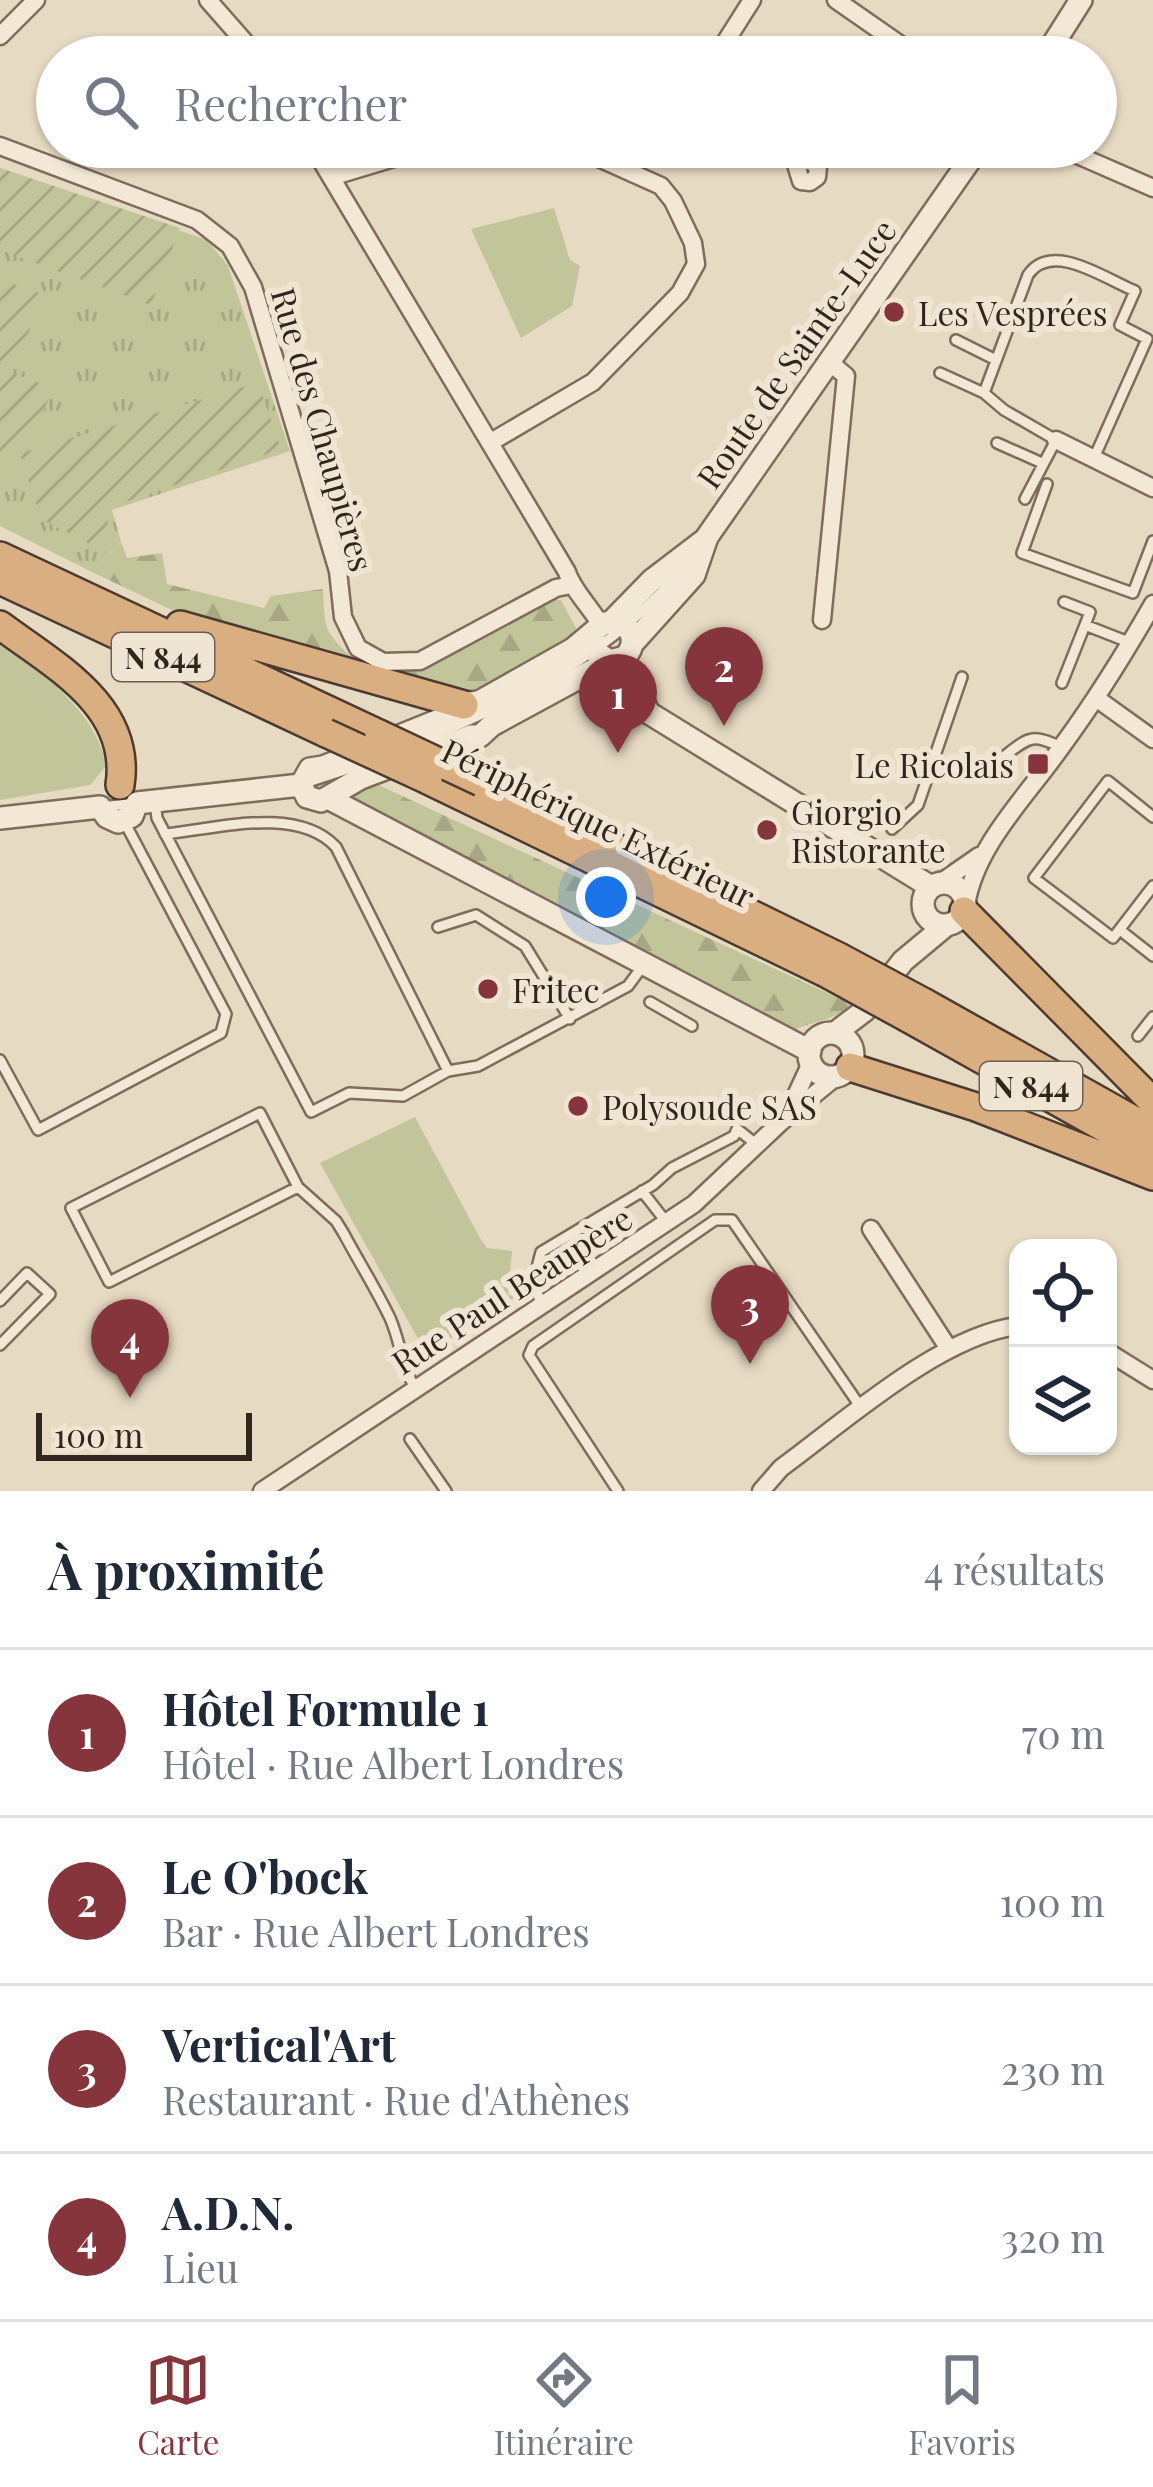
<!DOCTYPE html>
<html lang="fr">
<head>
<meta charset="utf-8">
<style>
  :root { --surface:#fff; --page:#f6f6f7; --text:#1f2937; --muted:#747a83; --line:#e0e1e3; --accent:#86353c }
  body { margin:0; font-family:"Playfair Display",serif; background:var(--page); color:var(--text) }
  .controls { position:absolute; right:36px; bottom:36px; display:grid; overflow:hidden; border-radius:24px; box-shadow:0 3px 9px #0004 }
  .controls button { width:108px; height:108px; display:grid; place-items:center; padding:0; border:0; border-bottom:3px solid var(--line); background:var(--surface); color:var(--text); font:60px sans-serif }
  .scale { position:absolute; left:36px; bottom:30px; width:216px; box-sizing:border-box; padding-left:12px; border:6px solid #31261e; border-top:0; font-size:33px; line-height:42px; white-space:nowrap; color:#31261e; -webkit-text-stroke:9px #f0e5d2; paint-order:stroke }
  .you { position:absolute; left:606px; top:897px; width:42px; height:42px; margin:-30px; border:9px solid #fff; border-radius:50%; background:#1a73e8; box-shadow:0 0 0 18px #1a73e833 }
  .badge { display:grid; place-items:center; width:78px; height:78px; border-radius:50%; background:var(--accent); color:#fff; font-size:39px; font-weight:700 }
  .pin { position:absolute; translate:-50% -99px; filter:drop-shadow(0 3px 6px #0008) }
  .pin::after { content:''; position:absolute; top:63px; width:42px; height:36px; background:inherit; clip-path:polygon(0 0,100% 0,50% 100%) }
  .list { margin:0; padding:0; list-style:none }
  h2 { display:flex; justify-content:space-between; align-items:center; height:156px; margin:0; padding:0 48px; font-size:51px }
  h2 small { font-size:39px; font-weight:400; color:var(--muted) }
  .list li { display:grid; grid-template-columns:78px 1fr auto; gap:36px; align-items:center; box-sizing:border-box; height:168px; padding:0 48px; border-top:3px solid var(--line) }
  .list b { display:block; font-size:45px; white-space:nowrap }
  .list p { margin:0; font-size:39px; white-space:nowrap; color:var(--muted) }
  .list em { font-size:39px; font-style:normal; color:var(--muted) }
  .icon { flex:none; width:66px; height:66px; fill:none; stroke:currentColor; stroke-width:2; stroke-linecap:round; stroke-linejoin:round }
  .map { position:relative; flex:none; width:1153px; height:1491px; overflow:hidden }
  .search { position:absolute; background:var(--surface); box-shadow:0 3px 9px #0004; left:36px; right:36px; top:36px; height:132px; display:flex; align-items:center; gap:30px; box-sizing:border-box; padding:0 42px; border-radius:66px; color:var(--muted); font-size:45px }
  .sheet { height:828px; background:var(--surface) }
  nav { display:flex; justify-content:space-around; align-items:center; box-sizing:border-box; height:168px; border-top:3px solid var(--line); background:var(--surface); font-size:33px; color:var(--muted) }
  nav a { display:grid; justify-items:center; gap:6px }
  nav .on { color:var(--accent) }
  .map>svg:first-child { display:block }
  .grass { fill:#c2c499 }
  .forest { fill:url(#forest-firs) }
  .park { fill:url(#park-tufts) }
  .garden { fill:url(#garden-furrows) }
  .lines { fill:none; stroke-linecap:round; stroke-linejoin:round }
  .service-casing { stroke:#7f6c5c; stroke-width:14 }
  .minor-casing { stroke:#7f6c5c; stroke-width:21 }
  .tertiary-casing { stroke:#7f6c5c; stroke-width:26 }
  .trunk-casing { stroke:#4d3b30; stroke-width:32 }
  .service { stroke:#f3e8d5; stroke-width:9 }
  .minor { stroke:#f3e8d5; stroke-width:16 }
  .tertiary { stroke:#f3e8d5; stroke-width:21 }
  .trunk { stroke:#d9ae80; stroke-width:27 }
  .trunk-bridge-casing { stroke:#4d3b30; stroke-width:32; stroke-linecap:butt }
  .trunk-bridge { stroke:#d9ae80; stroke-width:27 }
  .poi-dot { fill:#86353c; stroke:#f0e5d2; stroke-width:4.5 }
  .labels { text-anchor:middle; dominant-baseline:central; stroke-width:12; stroke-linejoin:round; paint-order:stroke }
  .shield { fill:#f0e5d2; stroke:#6a5f54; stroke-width:3 }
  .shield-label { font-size:30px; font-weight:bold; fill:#31261e }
  .poi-label { font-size:33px; fill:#31261e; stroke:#f0e5d2; text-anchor:start }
  .street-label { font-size:33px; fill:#31261e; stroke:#f0e5d2 }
</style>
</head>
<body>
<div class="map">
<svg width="1153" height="1491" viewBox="0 0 1153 1491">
  <defs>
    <pattern id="forest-firs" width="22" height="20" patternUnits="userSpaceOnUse" patternTransform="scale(3)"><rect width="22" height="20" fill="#c2c499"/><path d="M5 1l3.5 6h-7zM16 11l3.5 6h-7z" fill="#a7a883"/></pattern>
    <pattern id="park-tufts" width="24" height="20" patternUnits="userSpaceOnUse" patternTransform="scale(3)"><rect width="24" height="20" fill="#c2c499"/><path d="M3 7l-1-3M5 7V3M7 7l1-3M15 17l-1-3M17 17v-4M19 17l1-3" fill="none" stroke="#a7a883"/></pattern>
    <pattern id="garden-furrows" width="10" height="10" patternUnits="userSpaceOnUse" patternTransform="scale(3)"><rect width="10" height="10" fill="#c2c499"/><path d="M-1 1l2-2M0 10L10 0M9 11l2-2" fill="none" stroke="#a7a883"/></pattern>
  </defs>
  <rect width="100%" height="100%" fill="#e7dac3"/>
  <path class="grass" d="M554,208L570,260L580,266L572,306L521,338L471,229Z
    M0,640C44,676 93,708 107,765L90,785L0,800Z
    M415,1117L480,1238L487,1248L512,1251L508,1295L520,1297L521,1301L430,1360L320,1163Z"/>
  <path class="forest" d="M121,542L127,558L162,553L167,584L264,608L271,596L323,589C324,603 323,624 331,635C382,712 496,630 551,599L561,600L577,630L576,637L473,694L172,610L92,572Z
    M355,774L851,1004C832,1024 807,1020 788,1034L340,800Z"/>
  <path class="park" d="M0,168L207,240L228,266L290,451L112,510L121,542L92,572L0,526Z"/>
  <path class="garden" d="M0,168L180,228L151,305L0,250Z
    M0,279L44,295L12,373L53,388L28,451L258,383L281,449L108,508L107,553L41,519L19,451L0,454Z"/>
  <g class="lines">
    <defs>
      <path id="service" d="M956,340L996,360
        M940,373L984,393L1028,275C1052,240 1105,279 1135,291L1120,325L1147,339L1094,458
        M984,393L1004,410L1056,440L1025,499
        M997,443L1042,463
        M1047,484L1022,553L1133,593L1153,541
        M1064,602L1090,612L1085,625
        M1062,683L1085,625L1131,643
        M412,744C515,703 615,653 685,565
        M1006,755C1031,735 1033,735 1062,747
        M305,783L369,762
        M155,802L157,818L311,1112L349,1093L403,1096L448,1071L478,1066L628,986L642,967
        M101,807L137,803
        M1153,817L1108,781L1034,878L1113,938L1153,886
        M892,829L918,805L962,677
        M165,834C215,829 297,805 336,847L448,1071
        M438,927L476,915L525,946L570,1019
        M1120,930L1153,956
        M650,1002L692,1026
        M1138,1036L1153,1017
        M0,1060L38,1130L221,1033L226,1014L125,823
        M298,1187L109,1282L71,1208L260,1113L298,1187L336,1221L344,1234C359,1262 376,1289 390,1318C401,1343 400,1362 415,1388
        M642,1191L667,1223
        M0,1301L27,1273L50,1294L0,1345
        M542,1305C532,1284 535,1274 541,1252L653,1185L672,1168L734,1136L737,1129L756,1144
        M410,1439L446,1491
        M618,1491L529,1355L533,1346L715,1220H732L862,1409"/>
      <path id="minor" d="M208,0L258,57
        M836,0L918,57
        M0,36L36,0
        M399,57L412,54L419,57
        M726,57V41L752,0
        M0,146L197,220L230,246L253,287L338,571L343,617L358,648L383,662L420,661L556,588L571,585
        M313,147L567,572C572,589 591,608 601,625
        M1059,147L1153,188
        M811,161H803L797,168L801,181L810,182L817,177L818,167L811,161V147
        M331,177L430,147
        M1056,440L1153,488
        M491,442L593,382L680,293L696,264L693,243L673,201L661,186L574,147
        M822,620L846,376L828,361
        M1096,698L1153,739
        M940,883L979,856
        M966,905C976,844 1028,795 1062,746C1095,701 1125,653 1153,604
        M791,1106L811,1063
        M871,1229L949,1349
        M1108,1352L1153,1380
        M262,1491L694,1204L781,1122L837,1076
        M761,1491L781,1468C844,1422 941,1335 1018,1326"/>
      <path id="tertiary" d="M1045,57L1081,0
        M612,621L652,580L707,538
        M632,644L694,575L707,537L979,147
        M621,659L649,713L931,887
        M301,785L310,769L323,767L459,712L469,703L479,702L573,649L604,623L623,624C635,633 635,646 625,657L610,661L596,652L593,636
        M301,785L307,797L321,801L361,778L471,736H480L492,725L610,661
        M328,798L810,1051
        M137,803L301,785
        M100,807L107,817L118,822L132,816L137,803
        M0,818L100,807
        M923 904a21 21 0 1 1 42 0a21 21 0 1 1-42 0Z
        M809 1055a22 22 0 1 1 44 0a22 22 0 1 1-44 0Z
        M835,1033L864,1011L903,961L945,926"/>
      <path id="trunk" d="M0,556L379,734
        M0,580L326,733
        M0,625C55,666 132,706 120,785
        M180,625L464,705
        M428,780L824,972
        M481,782L839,957
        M964,911L1153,1102
        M925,1003L1153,1131
        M908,1018L1153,1155
        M850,1067L976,1107L1153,1176"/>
    </defs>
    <use href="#service" class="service-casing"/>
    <use href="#minor" class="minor-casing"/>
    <use href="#tertiary" class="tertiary-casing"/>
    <use href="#trunk" class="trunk-casing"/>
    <use href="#service" class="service"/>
    <use href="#minor" class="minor"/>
    <use href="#tertiary" class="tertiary"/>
    <use href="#trunk" class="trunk"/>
    <defs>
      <path id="trunk-bridge" d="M326,733L428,780
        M379,734L481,782
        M839,957L925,1003
        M824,972L908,1018"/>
    </defs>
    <use href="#trunk-bridge" class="trunk-bridge-casing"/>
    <use href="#trunk-bridge" class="trunk-bridge"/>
  </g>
  <g class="poi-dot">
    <circle cx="894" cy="312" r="12"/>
    <rect x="1026" y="752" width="24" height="24" rx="6"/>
    <circle cx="767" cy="830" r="12"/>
    <circle cx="488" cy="989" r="12"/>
    <circle cx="578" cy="1106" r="12"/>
  </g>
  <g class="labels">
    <g class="shield">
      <rect x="112" y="633" width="102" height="48" rx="9"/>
      <rect x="980" y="1062" width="102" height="48" rx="9"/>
    </g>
    <g class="shield-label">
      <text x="163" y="657">N 844</text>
      <text x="1031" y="1086">N 844</text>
    </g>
    <g class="poi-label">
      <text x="918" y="312">Les Vesprées</text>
      <text x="1014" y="764" text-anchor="end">Le Ricolais</text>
      <text x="791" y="811">Giorgio<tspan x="791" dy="38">Ristorante</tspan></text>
      <text x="512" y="989">Fritec</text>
      <text x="602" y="1106">Polysoude SAS</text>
    </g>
    <g class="street-label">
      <text transform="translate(795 353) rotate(-55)">Route de Sainte-Luce</text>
      <text transform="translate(324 429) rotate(74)">Rue des Chaupières</text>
      <text transform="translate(599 822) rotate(26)">Périphérique Extérieur</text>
      <text transform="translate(511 1289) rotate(-33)">Rue Paul Beaupère</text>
    </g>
  </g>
</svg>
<div class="controls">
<button><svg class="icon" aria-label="locate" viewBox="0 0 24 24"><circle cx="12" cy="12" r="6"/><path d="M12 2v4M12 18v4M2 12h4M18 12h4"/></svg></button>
<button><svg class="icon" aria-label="layers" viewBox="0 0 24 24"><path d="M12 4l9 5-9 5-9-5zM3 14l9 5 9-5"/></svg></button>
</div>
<div class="scale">100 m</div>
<div class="you"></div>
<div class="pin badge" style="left:618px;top:753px">1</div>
<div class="pin badge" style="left:724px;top:726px">2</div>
<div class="pin badge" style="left:750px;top:1364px">3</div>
<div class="pin badge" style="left:130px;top:1398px">4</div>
<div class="search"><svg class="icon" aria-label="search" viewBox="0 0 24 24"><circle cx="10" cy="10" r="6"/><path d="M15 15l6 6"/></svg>Rechercher</div>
</div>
<section class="sheet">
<h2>À proximité<small>4 résultats</small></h2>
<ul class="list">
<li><span class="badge">1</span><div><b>Hôtel Formule 1</b><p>Hôtel · Rue Albert Londres</p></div><em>70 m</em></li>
<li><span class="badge">2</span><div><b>Le O'bock</b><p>Bar · Rue Albert Londres</p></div><em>100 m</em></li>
<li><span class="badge">3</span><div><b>Vertical'Art</b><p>Restaurant · Rue d'Athènes</p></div><em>230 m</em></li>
<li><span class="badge">4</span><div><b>A.D.N.</b><p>Lieu</p></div><em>320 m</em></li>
</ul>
</section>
<nav>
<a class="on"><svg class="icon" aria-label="map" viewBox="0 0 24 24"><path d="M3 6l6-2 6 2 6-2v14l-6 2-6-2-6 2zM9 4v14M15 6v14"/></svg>Carte</a>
<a><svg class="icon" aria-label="directions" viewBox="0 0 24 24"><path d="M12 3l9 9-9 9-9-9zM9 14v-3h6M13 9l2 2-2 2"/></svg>Itinéraire</a>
<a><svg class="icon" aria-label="saved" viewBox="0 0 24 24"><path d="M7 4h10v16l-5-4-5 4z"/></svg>Favoris</a>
</nav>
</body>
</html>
